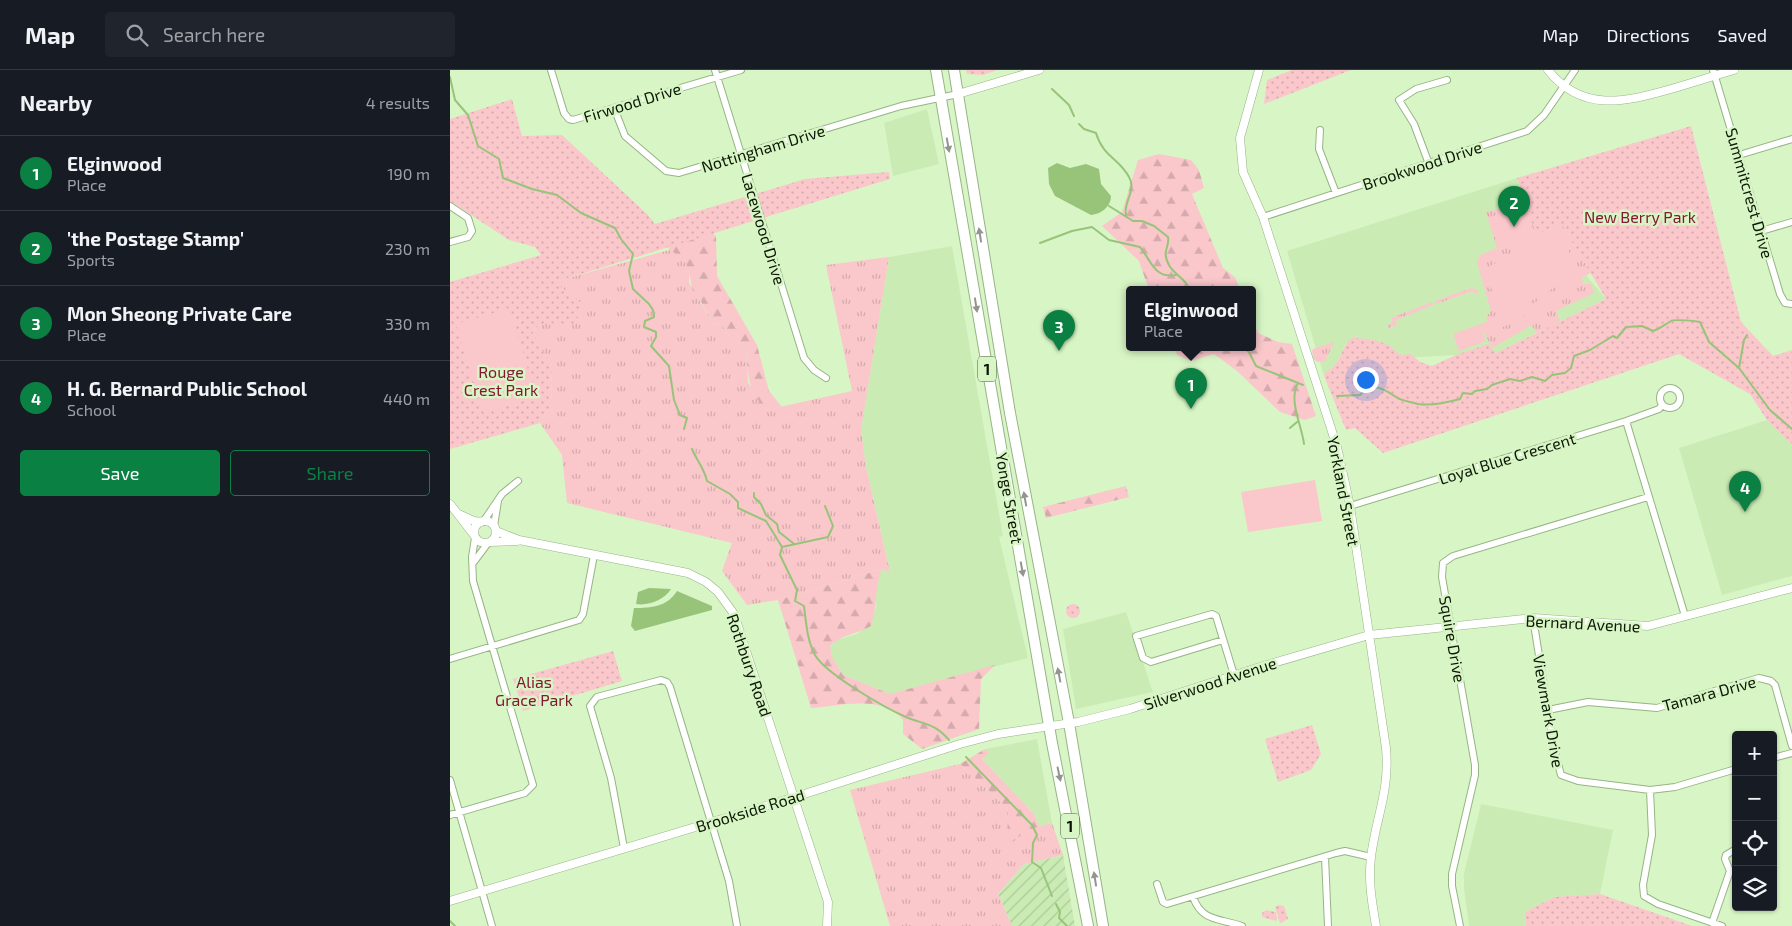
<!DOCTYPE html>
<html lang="en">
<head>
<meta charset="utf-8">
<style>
  :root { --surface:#171b24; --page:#20242c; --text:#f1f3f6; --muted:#9ea1a6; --line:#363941; --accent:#0b8043 }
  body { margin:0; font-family:"Exo 2",sans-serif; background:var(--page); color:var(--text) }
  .controls { position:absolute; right:15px; bottom:15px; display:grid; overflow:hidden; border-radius:5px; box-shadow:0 1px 4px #0004 }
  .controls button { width:45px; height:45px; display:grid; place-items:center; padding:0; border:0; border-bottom:1px solid var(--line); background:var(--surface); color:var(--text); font:25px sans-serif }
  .you { position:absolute; left:915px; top:309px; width:18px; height:18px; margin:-12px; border:4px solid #fff; border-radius:50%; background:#1a73e8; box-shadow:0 0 0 8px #1a73e833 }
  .badge { display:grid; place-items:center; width:32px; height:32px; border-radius:50%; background:var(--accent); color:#fff; font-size:16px; font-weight:700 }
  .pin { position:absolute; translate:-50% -41px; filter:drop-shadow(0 1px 2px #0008) }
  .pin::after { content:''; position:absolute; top:26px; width:18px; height:15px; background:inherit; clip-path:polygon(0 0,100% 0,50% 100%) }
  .popup { position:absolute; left:676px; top:216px; width:130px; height:65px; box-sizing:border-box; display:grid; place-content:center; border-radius:5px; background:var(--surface); filter:drop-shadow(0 1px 4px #0005); font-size:16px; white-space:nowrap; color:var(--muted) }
  .popup b { font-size:19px; color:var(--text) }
  .popup::after { content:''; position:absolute; left:50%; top:100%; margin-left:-10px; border:10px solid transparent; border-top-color:var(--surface) }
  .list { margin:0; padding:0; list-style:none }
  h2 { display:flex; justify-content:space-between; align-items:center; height:65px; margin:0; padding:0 20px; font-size:21px }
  h2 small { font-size:16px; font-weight:400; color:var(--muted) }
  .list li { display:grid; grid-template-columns:32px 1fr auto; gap:15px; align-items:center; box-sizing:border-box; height:75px; padding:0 20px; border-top:1px solid var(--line) }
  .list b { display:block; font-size:19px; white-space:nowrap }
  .list p { margin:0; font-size:16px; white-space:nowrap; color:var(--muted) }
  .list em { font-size:16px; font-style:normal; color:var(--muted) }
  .actions { display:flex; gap:10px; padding:15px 20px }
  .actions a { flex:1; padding:11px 0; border:1px solid var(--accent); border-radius:5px; text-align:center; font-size:18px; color:var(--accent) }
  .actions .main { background:var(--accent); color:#fff }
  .icon { flex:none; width:28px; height:28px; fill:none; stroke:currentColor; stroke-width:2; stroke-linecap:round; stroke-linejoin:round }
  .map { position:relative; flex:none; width:1342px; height:856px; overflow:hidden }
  header { display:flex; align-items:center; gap:30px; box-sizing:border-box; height:70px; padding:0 25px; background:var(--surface); border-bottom:1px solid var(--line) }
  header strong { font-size:24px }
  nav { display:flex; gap:28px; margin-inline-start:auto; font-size:18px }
  .search { width:350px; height:45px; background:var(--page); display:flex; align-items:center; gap:12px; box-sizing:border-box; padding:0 18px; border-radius:5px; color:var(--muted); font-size:19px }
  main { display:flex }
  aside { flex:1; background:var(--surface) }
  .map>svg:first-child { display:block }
  .built { fill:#caecb4 }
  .industrial { fill:url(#industrial-furrows) }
  .grass { fill:url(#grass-tufts) }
  .forest { fill:url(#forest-firs) }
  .park { fill:url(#park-dots) }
  .pitch { fill:#fac7cb }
  .water { fill:#98c47a }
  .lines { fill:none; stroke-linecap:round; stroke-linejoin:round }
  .stream { stroke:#98c47a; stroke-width:2 }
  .minor-casing { stroke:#97b485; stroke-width:8 }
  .tertiary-casing { stroke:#97b485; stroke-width:9 }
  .primary-casing { stroke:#97b485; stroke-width:12 }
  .minor { stroke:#fff; stroke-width:6 }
  .tertiary { stroke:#fff; stroke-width:8 }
  .primary { stroke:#fff; stroke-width:10 }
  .oneway { fill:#92968e }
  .labels { text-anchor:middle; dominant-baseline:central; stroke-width:5; stroke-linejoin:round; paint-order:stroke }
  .shield { fill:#d8f6c5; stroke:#49593f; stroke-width:1 }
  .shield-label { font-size:15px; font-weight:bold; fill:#0c1605 }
  .street-label { font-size:16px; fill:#0c1605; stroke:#d8f6c5 }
  .park-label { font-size:16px; fill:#821831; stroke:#d8f6c5 }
</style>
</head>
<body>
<header>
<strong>Map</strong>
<div class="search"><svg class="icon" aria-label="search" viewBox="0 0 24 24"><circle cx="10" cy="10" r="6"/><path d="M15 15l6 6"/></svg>Search here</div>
<nav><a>Map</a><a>Directions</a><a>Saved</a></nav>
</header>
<main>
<aside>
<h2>Nearby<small>4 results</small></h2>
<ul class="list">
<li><span class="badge">1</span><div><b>Elginwood</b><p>Place</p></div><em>190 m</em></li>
<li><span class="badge">2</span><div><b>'the Postage Stamp'</b><p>Sports</p></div><em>230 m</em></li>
<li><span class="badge">3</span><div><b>Mon Sheong Private Care</b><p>Place</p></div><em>330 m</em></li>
<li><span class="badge">4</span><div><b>H. G. Bernard Public School</b><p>School</p></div><em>440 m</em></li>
</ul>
<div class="actions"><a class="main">Save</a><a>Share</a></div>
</aside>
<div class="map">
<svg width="1342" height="856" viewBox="0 0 1342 856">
  <defs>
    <pattern id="industrial-furrows" width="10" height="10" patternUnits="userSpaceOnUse" patternTransform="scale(1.25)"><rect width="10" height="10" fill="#caecb4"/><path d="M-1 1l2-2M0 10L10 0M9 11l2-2" fill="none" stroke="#acca99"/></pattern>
    <pattern id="grass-tufts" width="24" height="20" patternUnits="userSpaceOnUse" patternTransform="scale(1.25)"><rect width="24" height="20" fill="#fac7cb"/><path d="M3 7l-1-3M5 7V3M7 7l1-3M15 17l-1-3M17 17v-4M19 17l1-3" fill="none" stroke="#d5aaad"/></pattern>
    <pattern id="forest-firs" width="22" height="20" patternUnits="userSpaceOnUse" patternTransform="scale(1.25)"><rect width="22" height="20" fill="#fac7cb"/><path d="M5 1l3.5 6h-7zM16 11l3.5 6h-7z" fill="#d5aaad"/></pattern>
    <pattern id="park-dots" width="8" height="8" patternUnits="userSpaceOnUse" patternTransform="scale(1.25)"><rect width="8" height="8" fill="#fac7cb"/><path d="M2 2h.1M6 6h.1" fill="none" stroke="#d5aaad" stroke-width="1.8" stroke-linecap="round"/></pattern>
  </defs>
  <rect width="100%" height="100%" fill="#d8f6c5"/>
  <path class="built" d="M477,39L489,94L443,106L434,53Z
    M1067,108L1077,135L1156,229L1046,283L951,288L896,273L887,293L874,306L837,181Z
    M502,176L553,466L549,467L578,588L440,624L393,605L382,587L380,576L385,571L409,563L426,538L425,516L432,499L440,501L416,397L411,360L439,187Z
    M1317,350L1342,375V506L1272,525L1229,378Z
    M676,542L703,622L626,639L613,559Z
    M587,669L602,753L589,756L584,744L532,689L539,683L535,679Z
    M1031,734L1163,760L1150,824L1104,827L1075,842L1076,856H1019L1014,819V804Z"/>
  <path class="industrial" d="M613,785L625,856H562L548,824L574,794Z"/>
  <path class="grass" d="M1076,132L1086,164L1112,155L1141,203L1038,258L1040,263L1134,214H1141L1144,223L1106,241L1110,252L1086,263L1082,255L1042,278L1030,254L1038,251L1036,247L1041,241L1027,192L1030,185L1047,178L1036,142Z
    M219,180L231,186L239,197V213L263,253L272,255L279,266L296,277L298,312L316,340L402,321L376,195L439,187L411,360L416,397L440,502L432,499L328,530L297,535L272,501L282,473L117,433L112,385L90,353L101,335L102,295L86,272L82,260L95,253L104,212Z
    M1021,218L1028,220L1026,225L1023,221L986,234L985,231Z
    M982,232L983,235L946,250L947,255L938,258L937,255L943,252L941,248Z
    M884,272L875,291L867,292L863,288L862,280L865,278Z
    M510,694L558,739V772L589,756L602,753L613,785L574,794L548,824L562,856H440L400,720Z"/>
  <path class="forest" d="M709,84L741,90L749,100L754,118L742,124L773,198L785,207L790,220H699L689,191L652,156L672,142L688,90Z
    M262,160L266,167L267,206L307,275L319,321L332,337L316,340C297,319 298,304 296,277L279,266L272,255L263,253L250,230L245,228C237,205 244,192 219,180V172Z
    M802,249L808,263L828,272L842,274L866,346L855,350L830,342L787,301L764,284L741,291L727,285L724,278H802Z
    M676,416L679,427L596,448L593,437Z
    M432,499C424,520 428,534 421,556C409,563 389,566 380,576L382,587L393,605L440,624L545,595L531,609L529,659L472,679L453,664V650C434,624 388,636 361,638L328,530Z
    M535,679L539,683L532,689L584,744L589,756L557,773L558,739L510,694Z"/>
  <path class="park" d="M516,0H547L533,5L517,4Z
    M842,0H901L814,34L817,10Z
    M62,29L72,66L112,65L198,145L205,154L355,109L439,102L440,109L105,212L131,233L126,254L95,253L82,260L86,272L102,295L101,335L90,353L0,379V212L91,185L85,177L59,170L0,131V49Z
    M1241,56L1291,252L1323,286L1342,280V375L1317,350L1300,324L1229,284L933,383L905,358L896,360L874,306C876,300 881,300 885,295C893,286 892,275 902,268C913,268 932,270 941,277C950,285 948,286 961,284L970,292L982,296L1006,285L1038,274L1046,283L1156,229L1112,155L1086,164L1067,108Z
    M616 541a7 7 0 1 1 14 0a7 7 0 1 1-14 0Z
    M163,581L172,611L73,641L63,609Z
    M862,655L871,684L861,700L828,712L815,669Z
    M1150,824L1242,856H1076L1075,842L1104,827Z
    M829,835L834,836L838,849L830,853L825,837Z
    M816,840L826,842L827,851L812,847V843Z"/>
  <path class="pitch" d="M1076,136L1086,168L1053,177L1043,146Z
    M1108,161L1131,204L1054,244L1032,200Z
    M1131,208L1134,214L1040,264L1037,258Z
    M60,238L86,327L34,343L6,254Z
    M1030,254L1036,271L1009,281L1003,264Z
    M865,410L872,451L798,462L791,422Z"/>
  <path class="water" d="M607,93L620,98L636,94L649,99L651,114L661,126C661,137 651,144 641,145L605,126L599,114L598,98Z
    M199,518L221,519C214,530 199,536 186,534L188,522Z
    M227,521L262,536V540L185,561L181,556L184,538C201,538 217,537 227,521Z"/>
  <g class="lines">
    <path class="stream" d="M0,7L5,30L18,45L28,76L49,89L53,108L82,119L107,125L131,143L165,158L171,169L183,184L179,201L183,219L199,234L203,240L204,247L195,251L194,257L206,262V267L201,276L219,296L224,330L230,345L237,348L234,359
      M602,19L619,35L624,46
      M629,54L634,59L646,63C653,87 670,89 679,107C687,120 673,132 676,145
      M659,136L683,151H692L704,156L718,167C720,178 711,180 719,195C724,205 737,209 739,220
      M590,173L622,161L642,157L659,170L690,177C701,190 704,209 726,205
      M794,278L799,282L806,296L853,315
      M1289,298L1294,270L1297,265
      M848,313C838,330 852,356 854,374
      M887,326L910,325C923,312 933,318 946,327C951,331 962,332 968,334C980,336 999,332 1010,329L1013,323L1022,324L1025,321L1037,319L1042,315L1060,309L1070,311L1082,307L1095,311L1102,305L1115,303L1121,298L1124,286L1140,280L1163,266L1167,268L1176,257L1192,256L1203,261C1210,259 1214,255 1221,251C1224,249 1246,251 1250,252L1259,272L1289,298L1320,340L1342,359
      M840,358L847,352
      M242,379C247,391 254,398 257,411L280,424L288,432V438L316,451L332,477L330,485L347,520L345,531L354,536C356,552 357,570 365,585C376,604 435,638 456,647C475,655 485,653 499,670
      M304,423V427L311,434L316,445L327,454L329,462L343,473
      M332,477L378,467L383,456L375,436
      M516,687L582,755L587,765L583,773L582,792L591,798L602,826
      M606,834L610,842L609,848L617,856
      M0,851L5,856"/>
    <defs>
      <path id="minor" d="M101,0L114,43L119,49L123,50L291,0
        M265,0L354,288L364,300L376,308
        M1263,0L1330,224L1335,233L1342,234
        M164,38L175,66L216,101L229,103L451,36L508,24
        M870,60L869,79L886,123
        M1289,85L1342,69
        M979,94L964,54L949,30L966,19L997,10
        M0,136L18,148L22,161L18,167L0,172
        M813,147L1077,61L1094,45L1125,0
        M1311,161L1342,152
        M1210 328a10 10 0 1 1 20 0a10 10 0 1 1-20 0Z
        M1176,351L1235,546
        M900,436L1176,351L1209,339L1212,335
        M33,452L52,424L68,411
        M44,456L48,431
        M23,493L38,473
        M1083,548L1104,679L1111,705L1128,711L1200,720L1225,717L1286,699
        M773,570L701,592L693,588L686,566L762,544L766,546L784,605
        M0,589L129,550L133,544L144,485
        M1098,640L1138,632L1207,638L1309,608L1321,611L1325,615L1342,676
        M1323,688L1342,683
        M0,710L42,856
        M1200,720L1202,765L1193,815L1194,826L1208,834L1272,856
        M0,745L75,723L83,715L23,511L22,487L25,468
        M174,778L161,708L140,636L147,627L211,610L217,612L220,617L279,811L287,856
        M875,787L878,856
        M707,814L713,832L717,834L886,783L895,781L921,787
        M743,827C752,852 769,848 792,856
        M1262,853L1280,801L1275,789L1276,785L1286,779
        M1010,856L1002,816V804L1025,705V695L992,507L993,493L1003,486L1198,427"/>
      <path id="tertiary" d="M809,0L790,68L793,102L813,147L887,377L900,436L936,678C940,721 926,747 921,787C918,810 922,833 926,856
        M1098,0C1132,43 1175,32 1221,19C1242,13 1263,6 1284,0
        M508,24L589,0
        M0,434L24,465
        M9,444L24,451L31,452
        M24 462a11 11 0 1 1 22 0a11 11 0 1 1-22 0Z
        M46,461L69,470L238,503L256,512L268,522L284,544L378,832L377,856
        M41,472L67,471
        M0,831L345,727L510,674L548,664L628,652L680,639L813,596L919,565L1083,548L1198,556L1342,518"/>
      <path id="primary" d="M486,0L602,673L638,856
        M504,0L560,343L619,653L653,856"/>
    </defs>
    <use href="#minor" class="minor-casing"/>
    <use href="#tertiary" class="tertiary-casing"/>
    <use href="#primary" class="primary-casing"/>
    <use href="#minor" class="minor"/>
    <use href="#tertiary" class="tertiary"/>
    <use href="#primary" class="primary"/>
  </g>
  <defs><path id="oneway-solid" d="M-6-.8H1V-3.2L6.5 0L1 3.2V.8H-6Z" transform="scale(1.25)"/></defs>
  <g class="oneway">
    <use href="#oneway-solid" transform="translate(498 75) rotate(80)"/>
    <use href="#oneway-solid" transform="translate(530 165) rotate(-99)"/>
    <use href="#oneway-solid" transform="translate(526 235) rotate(81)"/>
    <use href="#oneway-solid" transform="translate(575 429) rotate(-100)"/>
    <use href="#oneway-solid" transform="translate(572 499) rotate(80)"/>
    <use href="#oneway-solid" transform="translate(609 605) rotate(-101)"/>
    <use href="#oneway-solid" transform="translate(609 704) rotate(78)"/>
    <use href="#oneway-solid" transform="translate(645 809) rotate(-99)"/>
  </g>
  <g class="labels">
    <g class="shield">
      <rect x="528" y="286.5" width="18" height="25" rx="4"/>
      <rect x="611" y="743.5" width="18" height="25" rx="4"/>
    </g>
    <g class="shield-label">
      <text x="537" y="299">1</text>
      <text x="620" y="756">1</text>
    </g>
    <g class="street-label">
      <text transform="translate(182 32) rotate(-17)">Firwood Drive</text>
      <text transform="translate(313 78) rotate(-17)">Nottingham Drive</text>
      <text transform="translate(972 95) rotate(-18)">Brookwood Drive</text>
      <text transform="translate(1300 123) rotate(74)">Summitcrest Drive</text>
      <text transform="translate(314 159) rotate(73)">Lacewood Drive</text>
      <text transform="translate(1057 388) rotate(-17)">Loyal Blue Crescent</text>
      <text transform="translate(894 421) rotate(79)">Yorkland Street</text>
      <text transform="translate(560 428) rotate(80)">Yonge Street</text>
      <text transform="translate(1133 553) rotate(3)">Bernard Avenue</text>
      <text transform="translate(1003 569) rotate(80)">Squire Drive</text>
      <text transform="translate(300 595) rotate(71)">Rothbury Road</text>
      <text transform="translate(760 613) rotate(-18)">Silverwood Avenue</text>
      <text transform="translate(1259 623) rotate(-15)">Tamara Drive</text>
      <text transform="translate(1099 641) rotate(80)">Viewmark Drive</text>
      <text transform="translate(300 740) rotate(-17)">Brookside Road</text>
    </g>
    <g class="park-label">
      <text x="1190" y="146">New Berry Park</text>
      <text x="51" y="301">Rouge<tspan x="51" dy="18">Crest Park</tspan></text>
      <text x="84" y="611">Alias<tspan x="84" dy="18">Grace Park</tspan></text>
    </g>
  </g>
</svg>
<div class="controls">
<button>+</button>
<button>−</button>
<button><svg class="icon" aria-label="locate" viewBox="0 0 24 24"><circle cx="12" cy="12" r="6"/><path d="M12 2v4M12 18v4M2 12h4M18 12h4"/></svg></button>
<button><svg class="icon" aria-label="layers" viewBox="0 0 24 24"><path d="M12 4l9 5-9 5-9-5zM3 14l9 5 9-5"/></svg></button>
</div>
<div class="you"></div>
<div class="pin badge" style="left:741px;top:339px">1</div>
<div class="popup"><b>Elginwood</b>Place</div>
<div class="pin badge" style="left:1064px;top:157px">2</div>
<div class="pin badge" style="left:609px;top:281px">3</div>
<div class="pin badge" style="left:1295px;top:442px">4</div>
</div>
</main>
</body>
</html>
